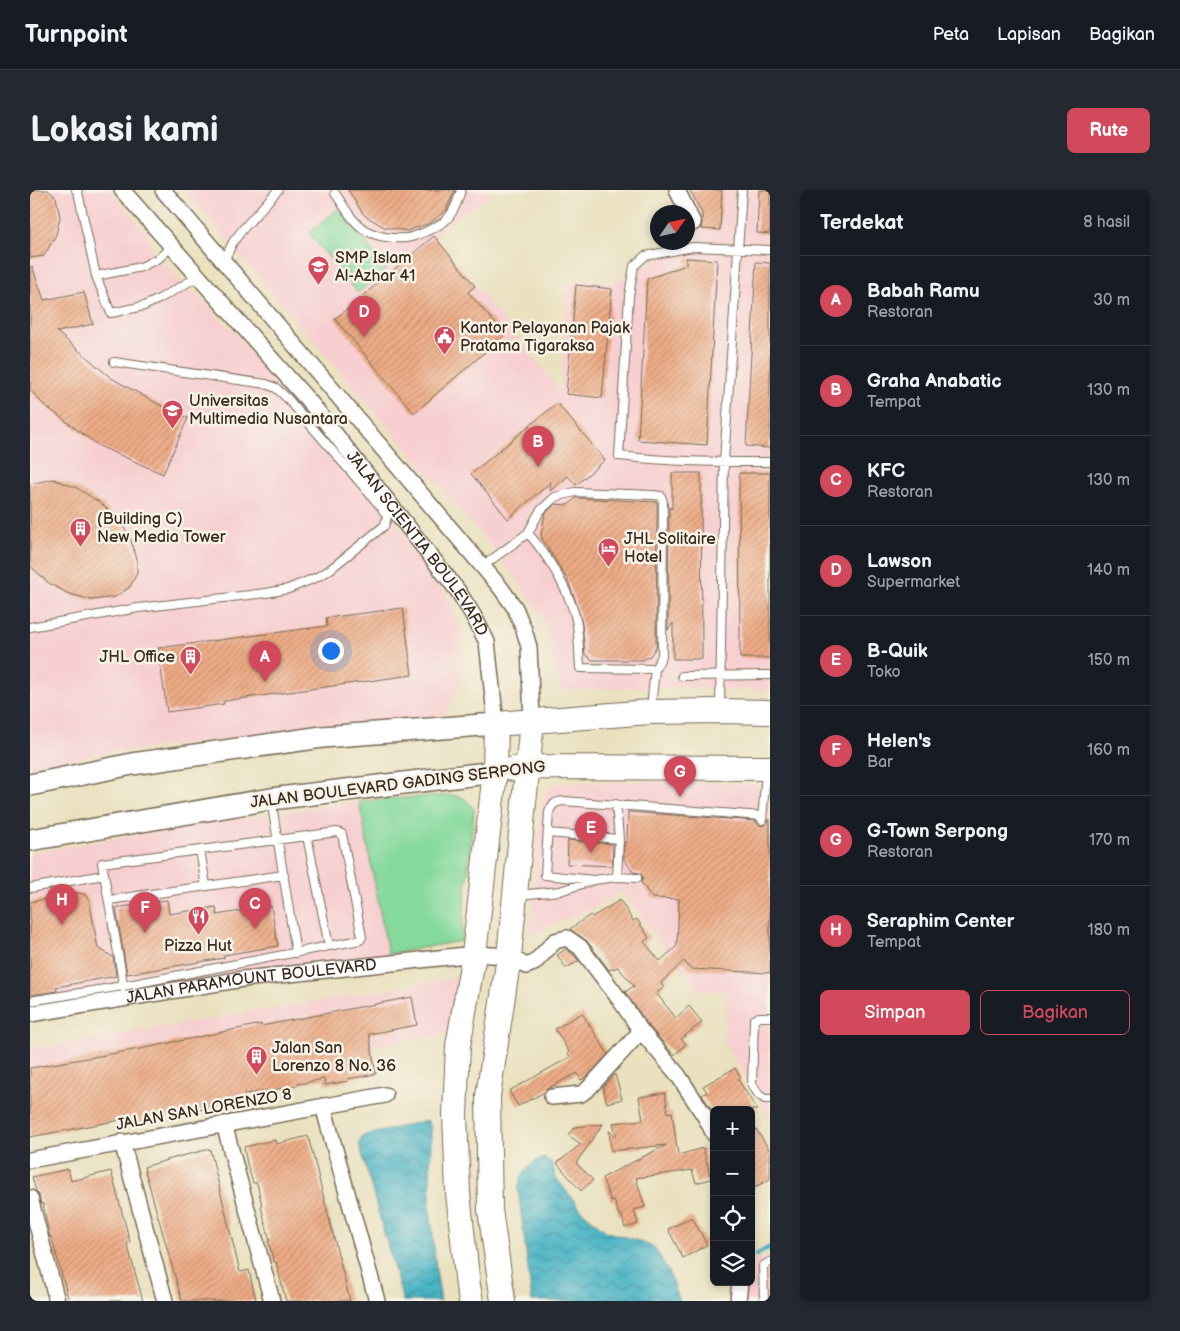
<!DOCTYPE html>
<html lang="id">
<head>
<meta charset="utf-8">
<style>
  :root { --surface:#171b24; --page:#242831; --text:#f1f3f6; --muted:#9ea1a6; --line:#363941; --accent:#d1495b }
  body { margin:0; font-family:"Balsamiq Sans",sans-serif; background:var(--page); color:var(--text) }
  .controls { position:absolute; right:15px; bottom:15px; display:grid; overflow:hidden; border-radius:8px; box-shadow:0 2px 8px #0003 }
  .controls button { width:45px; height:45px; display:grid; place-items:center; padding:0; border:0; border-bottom:1px solid var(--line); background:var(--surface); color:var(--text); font:25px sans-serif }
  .compass { position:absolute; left:620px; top:15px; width:45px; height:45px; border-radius:50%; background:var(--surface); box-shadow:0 2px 8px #0003; rotate:56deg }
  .you { position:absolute; left:300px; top:460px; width:18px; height:18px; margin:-12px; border:4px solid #fff; border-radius:50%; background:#1a73e8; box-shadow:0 0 0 8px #1a73e833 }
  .badge { display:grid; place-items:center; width:32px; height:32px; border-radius:50%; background:var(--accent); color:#fff; font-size:16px; font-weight:700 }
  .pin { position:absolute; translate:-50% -41px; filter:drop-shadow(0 1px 2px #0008) }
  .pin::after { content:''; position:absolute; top:26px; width:18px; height:15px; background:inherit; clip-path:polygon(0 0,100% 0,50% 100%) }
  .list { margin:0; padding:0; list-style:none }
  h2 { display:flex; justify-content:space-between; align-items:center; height:65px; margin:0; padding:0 20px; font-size:21px }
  h2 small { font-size:16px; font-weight:400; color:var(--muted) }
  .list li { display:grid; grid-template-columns:32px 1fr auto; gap:15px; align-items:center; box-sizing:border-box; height:90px; padding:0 20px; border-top:1px solid var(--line) }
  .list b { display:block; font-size:19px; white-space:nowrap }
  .list p { margin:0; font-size:16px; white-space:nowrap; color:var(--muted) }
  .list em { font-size:16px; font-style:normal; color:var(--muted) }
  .actions { display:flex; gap:10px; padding:15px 20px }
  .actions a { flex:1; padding:11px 0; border:1px solid var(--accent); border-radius:8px; text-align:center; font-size:18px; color:var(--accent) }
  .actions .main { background:var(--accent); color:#fff }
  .icon { flex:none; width:28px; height:28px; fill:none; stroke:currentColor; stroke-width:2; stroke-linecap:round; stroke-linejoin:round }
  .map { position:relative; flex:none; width:740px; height:1111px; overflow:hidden; border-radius:8px }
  header { display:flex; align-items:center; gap:30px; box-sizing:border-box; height:70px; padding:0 25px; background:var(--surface); border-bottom:1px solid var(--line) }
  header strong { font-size:24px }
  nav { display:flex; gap:28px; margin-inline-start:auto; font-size:18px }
  .intro { display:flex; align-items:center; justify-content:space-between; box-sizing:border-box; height:120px; padding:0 30px }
  h1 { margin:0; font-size:35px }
  .button { padding:12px 22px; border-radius:8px; background:var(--accent); color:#fff; font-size:18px; font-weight:700 }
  main { display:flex; gap:30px; padding:0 30px }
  aside { flex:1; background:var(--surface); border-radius:8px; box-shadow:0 2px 8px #0003 }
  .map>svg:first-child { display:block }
  .built { fill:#f7cfd0 }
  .grass { fill:#84d99b; stroke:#60825c }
  .water { fill:url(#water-waves); stroke:#416e71 }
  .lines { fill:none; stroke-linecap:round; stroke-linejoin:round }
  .stream { stroke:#47b3c4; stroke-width:4.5 }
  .building { fill:url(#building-hatch) }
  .service-casing { stroke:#786a56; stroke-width:10 }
  .minor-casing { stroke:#786a56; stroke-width:18 }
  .secondary-casing { stroke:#786a56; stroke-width:24 }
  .primary-casing { stroke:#786a56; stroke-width:26 }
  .service { stroke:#fff; stroke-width:8 }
  .minor { stroke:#fff; stroke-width:15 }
  .secondary { stroke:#fff; stroke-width:21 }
  .primary { stroke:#fff; stroke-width:24 }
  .labels { text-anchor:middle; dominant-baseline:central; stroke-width:5; stroke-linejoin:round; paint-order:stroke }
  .poi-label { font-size:16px; fill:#3b2a1e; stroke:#f7f3e8; text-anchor:start }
  .street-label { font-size:16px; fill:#3b2a1e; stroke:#f7f3e8 }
</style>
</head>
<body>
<header>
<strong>Turnpoint</strong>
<nav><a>Peta</a><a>Lapisan</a><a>Bagikan</a></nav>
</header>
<div class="intro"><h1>Lokasi kami</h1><a class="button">Rute</a></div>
<main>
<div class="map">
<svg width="740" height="1111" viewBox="0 0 740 1111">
  <defs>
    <pattern id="water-waves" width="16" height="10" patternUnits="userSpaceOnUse" patternTransform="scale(1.25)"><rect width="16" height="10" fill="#47b3c4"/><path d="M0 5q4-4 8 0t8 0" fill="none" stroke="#3c929f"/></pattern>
    <pattern id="building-hatch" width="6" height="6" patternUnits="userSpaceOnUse" patternTransform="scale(1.25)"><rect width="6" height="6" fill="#eeac86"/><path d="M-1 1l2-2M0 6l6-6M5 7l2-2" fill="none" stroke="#c28c6d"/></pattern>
  </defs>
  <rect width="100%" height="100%" fill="#f7f3e8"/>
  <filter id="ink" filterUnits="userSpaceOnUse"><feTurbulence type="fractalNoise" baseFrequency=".02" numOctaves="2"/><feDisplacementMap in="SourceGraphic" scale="10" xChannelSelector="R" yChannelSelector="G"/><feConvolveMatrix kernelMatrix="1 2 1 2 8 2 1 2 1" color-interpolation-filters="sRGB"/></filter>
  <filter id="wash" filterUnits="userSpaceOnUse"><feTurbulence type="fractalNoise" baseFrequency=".0096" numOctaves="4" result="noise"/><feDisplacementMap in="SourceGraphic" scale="20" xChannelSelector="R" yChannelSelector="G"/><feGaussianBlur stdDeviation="1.12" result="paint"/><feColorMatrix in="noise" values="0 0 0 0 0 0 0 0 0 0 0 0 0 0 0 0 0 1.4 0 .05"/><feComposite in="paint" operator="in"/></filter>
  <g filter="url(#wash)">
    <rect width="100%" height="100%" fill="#eae1bf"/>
    <path class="built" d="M0,0H80L118,44L122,60L129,68L153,94L171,109L207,146L400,373L419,409L433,445L431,494L413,526L68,564L0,580Z
      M153,0H458L460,5L404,44L531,202L536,94L562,89L579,94L667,48L669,20L659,4L660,0H740V501L639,497L531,500L513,428L471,368Z
      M665,591L740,595V929L693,850L697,801L669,800L591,701L569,716L532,731L499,747L512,606L526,593Z
      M329,611L358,764L0,827V663L163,635Z
      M432,787L425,842L0,913V859Z
      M740,1064V1111H711L713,1092H721V1070L736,1067Z"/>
    <path class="grass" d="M308,19L357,79L328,103L279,43Z
      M420,605L434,608L444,619L431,751L358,764L329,611Z"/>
    <path class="water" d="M397,930L401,937L400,1015L406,1080L411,1111H373L329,953L333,946Z
      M515,968L521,972L526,988L553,1022L577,1042L606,1050L625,1058L639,1083L650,1111H502L488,998L491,986L505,971Z"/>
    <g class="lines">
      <path class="stream" d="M726,1065L740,1057"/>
    </g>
    <g id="blocks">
      <path class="building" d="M0,0H18L26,7L30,27L26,45L14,66L0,68Z
        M318,0H425L416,20L400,33L377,41L354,37L334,25Z
        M660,0H692L690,40L671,39L672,33V23Z
        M729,0H740V44L727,43Z
        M404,46L445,96L438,102L475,145L384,223L305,129Z
        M656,68L687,70L677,255L608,250L617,89L656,75Z
        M726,72L740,73V258L716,256Z
        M2,76L14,110L54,102L63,134L27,142L81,188L141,221L158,228L133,284L69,256L13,214L0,200V77Z
        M546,95L582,99L572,208L536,204Z
        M527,213L575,270L546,295L538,286L520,301L521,292L478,329L441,284Z
        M642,283H671L672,469H643V433L638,440L639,317L642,319Z
        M709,283H740V468H710Z
        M23,289L47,298L72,314L89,331L99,345L107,369V383L100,397L85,407L62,410L39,404L20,394L0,376V294Z
        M546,308L627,312L626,457L620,466L613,470H562L555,464L552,434L545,409L537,389L513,350L511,345L515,324L525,314L538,315Z
        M373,418L382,485L194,511V514L137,522L128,458L297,436L296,428Z
        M598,622L727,631L728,634L732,636L736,634L738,630H740V783L660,779L654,771L631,793L634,798L626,803L646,828L659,816L672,832L651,849L656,854L644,865L618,835L595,802L604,796L588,777L579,780L557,751L540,739L560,725L562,727L590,710L603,731L607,729L619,748L614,752L630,771L647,756L649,709L622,708L611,692L613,689L612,685L610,683L603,682L594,669V652H597Z
        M538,650L583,654L582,676L537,674Z
        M47,703L54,704L59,710L68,758L83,767L86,786L26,797L27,801L0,805V712Z
        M137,710L139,724L186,717L187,725L241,716L248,756L194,765V768L97,784L86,718Z
        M536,759L543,764L549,771L536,778L527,765Z
        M382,807L387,835L339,844L346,884L317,889L318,891L295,895L294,889L268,894V895L239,901L214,904L215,909L178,916V918L121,931L102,934L101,928L0,947V878L115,858L231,834V836Z
        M552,823L578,864L558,886L551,890L547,883L517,899L515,902L488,916L479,901L540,867L538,863L539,862L525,839Z
        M705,878L711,888L708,889L727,920H682L672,905L677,902L673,896Z
        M585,884L592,909L577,913L573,897Z
        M635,903L638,923L642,922L648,965L673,958L681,989L666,993L662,980L606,988L615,1017L604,1020L608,1034L595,1038L591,1024L589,1025L584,1010L581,1011L572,988L636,955L581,961L579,941L587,947L583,933L613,930L609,907Z
        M721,931L740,961V989L721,999Z
        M573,934L546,973L563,990L551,1001L538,986L527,973L551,954L538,945L545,937Z
        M278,946L285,973L320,1111H256L246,1072H244L238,1051H240L231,1017L232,1016L227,993H223L217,974L214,957L245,950L246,954Z
        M180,959L210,1082L219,1080L226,1111H152L114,977L144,968Z
        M38,979L41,991L81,981L100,1052L97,1053L113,1111H39L21,1046L20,1047L13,1014H11L9,1005L6,1001L2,987Z
        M662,1027L677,1055L653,1068L638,1039Z"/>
    </g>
  </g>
  <g filter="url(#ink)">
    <use href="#blocks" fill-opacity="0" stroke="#786a56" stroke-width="1"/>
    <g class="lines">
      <defs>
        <path id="service" d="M46,0L48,2L66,86L81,123L114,116L129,109L169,86
          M305,3C314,16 323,34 337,41C348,47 364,49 376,48C386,47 407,37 415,31C424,23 428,10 431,0
          M740,60L663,57L615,66L604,76L599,106L589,266C639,272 689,272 740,272
          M194,71L203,52L213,39L248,0
          M66,86L111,77L129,68L142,56
          M498,343C518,366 542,404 547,435C549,449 549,463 550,478L625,479L621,518
          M453,376L498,343L510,321L525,307L545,302L623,305L631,306L633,312L632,466L625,479
          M0,437L108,418L236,403L258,399L285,388L298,381L354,336L356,331L357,326L351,317L258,209L246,198L236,194L84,172
          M652,486L740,485
          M690,517L694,272L712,0
          M241,609L266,763
          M586,614L589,649L587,687
          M732,630L736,582
          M518,643L589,649
          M277,646L299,756
          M170,660L176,696
          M564,690L515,685L519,622C522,614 525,612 534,611L732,626
          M0,698L74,685
          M488,705L530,701L564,690L587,687L607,688
          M79,710L254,685
          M0,811L93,796L330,750L332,747L312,644L307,642L72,673L91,780L93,796
          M740,827H729L724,830L722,895L729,905L735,909H740
          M734,1111L733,1076L740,1072"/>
        <g id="minor">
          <path id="s1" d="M92,0L284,217L428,401L443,425L457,452L466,534"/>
          <path d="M133,0L470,397L485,418L494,440L499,457L502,531"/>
          <path d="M647,0L663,33"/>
          <path id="s2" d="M0,824L213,789L418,767L444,764L479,766L496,776L504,773L525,751L537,748L550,757L590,810L611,841L648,885L676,928L684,944"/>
          <path d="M522,907L551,904L558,899L611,841"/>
          <path d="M293,916L347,1111"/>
          <path d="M194,934L242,1111"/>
          <path d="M92,952L135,1111"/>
          <path d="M0,970L355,905"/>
          <path d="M0,1008L27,1111"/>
          <path d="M708,1111L710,1092"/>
        </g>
        <path id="secondary" d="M0,595L102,574L292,547L466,534
          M0,650L241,609L465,582"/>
        <path id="primary" d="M484,579L498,577L740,578
          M441,1111L438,1096L428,1003L425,924L428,856L444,764L465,582L466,534L620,522L689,521L740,522
          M473,1111L460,1020L458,906L479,766L502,531"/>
      </defs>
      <use href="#service" class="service-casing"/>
      <use href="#minor" class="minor-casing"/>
      <use href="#secondary" class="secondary-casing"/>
      <use href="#primary" class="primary-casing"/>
      <use href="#service" class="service"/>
      <use href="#minor" class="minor"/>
      <use href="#secondary" class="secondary"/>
      <use href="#primary" class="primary"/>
    </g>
  </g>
  <defs>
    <symbol id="school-pin" viewBox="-11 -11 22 30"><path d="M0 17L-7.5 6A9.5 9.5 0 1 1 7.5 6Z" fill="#d1495b" stroke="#f7f3e8"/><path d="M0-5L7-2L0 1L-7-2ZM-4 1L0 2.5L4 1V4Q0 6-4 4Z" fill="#fff"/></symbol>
    <symbol id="civic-pin" viewBox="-11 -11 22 30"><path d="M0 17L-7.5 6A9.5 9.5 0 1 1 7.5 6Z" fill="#d1495b" stroke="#f7f3e8"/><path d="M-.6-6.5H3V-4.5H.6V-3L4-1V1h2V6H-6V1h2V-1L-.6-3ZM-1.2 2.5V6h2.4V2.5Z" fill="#fff"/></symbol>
    <symbol id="university-pin" viewBox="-11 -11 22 30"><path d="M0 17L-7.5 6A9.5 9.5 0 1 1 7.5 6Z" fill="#d1495b" stroke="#f7f3e8"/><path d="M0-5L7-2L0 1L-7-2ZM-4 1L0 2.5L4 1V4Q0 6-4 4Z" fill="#fff"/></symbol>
    <symbol id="building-pin" viewBox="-11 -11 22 30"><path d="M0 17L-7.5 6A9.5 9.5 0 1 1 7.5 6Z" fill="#d1495b" stroke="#f7f3e8"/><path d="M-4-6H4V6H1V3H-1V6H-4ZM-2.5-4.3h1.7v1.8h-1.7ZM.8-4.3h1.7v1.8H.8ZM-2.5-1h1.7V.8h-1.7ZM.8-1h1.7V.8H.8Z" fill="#fff"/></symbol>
    <symbol id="hotel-pin" viewBox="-11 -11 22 30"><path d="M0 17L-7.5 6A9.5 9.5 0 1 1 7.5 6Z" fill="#d1495b" stroke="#f7f3e8"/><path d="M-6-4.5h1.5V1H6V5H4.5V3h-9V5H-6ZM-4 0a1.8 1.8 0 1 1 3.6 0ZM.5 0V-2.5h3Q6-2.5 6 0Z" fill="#fff"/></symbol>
    <symbol id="restaurant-pin" viewBox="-11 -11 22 30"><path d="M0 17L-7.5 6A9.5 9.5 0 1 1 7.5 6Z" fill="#d1495b" stroke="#f7f3e8"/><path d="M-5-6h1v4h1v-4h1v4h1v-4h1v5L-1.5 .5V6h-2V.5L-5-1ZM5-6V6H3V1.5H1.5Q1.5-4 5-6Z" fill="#fff"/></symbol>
  </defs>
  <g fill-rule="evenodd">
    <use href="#school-pin" x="276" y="64" width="25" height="34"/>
    <use href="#civic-pin" x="402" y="134" width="25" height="34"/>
    <use href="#university-pin" x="130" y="208" width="25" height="34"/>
    <use href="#building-pin" x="38" y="326" width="25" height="34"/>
    <use href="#hotel-pin" x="566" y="346" width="25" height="34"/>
    <use href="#building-pin" x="148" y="454" width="25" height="34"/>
    <use href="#restaurant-pin" x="156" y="714" width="25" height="34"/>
    <use href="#building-pin" x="214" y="854" width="25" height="34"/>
  </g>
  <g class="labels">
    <g class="poi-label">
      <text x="305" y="68">SMP Islam<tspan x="305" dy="18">Al-Azhar 41</tspan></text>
      <text x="430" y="138">Kantor Pelayanan Pajak<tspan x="430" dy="18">Pratama Tigaraksa</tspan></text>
      <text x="159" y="211">Universitas<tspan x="159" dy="18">Multimedia Nusantara</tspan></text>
      <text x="67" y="329">(Building C)<tspan x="67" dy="18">New Media Tower</tspan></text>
      <text x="594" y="349">JHL Solitaire<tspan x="594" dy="18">Hotel</tspan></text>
      <text x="145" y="467" text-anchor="end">JHL Office</text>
      <text x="168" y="756" text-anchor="middle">Pizza Hut</text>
      <text x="242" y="858">Jalan San<tspan x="242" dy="18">Lorenzo 8 No. 36</tspan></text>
    </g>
    <g class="street-label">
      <text stroke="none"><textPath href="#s1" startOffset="461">JALAN SCIENTIA BOULEVARD</textPath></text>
      <text transform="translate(368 595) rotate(-7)">JALAN BOULEVARD GADING SERPONG</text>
      <text stroke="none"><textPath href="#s2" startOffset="224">JALAN PARAMOUNT BOULEVARD</textPath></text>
      <text transform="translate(174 920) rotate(-10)">JALAN SAN LORENZO 8</text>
    </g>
  </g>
</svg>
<div class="controls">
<button>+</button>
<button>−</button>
<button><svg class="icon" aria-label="locate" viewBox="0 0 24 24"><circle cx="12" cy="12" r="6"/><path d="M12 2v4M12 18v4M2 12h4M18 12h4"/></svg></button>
<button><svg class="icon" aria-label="layers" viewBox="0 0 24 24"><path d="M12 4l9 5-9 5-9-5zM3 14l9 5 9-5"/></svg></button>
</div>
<svg class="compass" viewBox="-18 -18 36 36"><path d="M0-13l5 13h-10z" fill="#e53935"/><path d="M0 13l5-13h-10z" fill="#9ea1a6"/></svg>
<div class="you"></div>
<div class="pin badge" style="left:235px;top:492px">A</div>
<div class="pin badge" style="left:508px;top:277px">B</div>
<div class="pin badge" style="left:225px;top:739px">C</div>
<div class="pin badge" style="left:334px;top:147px">D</div>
<div class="pin badge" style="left:561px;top:663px">E</div>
<div class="pin badge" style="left:115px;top:743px">F</div>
<div class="pin badge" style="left:650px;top:607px">G</div>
<div class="pin badge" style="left:32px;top:735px">H</div>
</div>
<aside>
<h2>Terdekat<small>8 hasil</small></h2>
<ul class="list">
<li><span class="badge">A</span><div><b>Babah Ramu</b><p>Restoran</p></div><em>30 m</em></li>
<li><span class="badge">B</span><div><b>Graha Anabatic</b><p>Tempat</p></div><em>130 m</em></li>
<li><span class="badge">C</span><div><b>KFC</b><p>Restoran</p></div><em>130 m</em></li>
<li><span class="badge">D</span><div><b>Lawson</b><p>Supermarket</p></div><em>140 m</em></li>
<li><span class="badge">E</span><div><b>B-Quik</b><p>Toko</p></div><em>150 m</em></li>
<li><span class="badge">F</span><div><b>Helen's</b><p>Bar</p></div><em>160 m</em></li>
<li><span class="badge">G</span><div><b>G-Town Serpong</b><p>Restoran</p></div><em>170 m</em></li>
<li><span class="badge">H</span><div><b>Seraphim Center</b><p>Tempat</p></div><em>180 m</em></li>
</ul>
<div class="actions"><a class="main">Simpan</a><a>Bagikan</a></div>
</aside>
</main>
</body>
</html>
